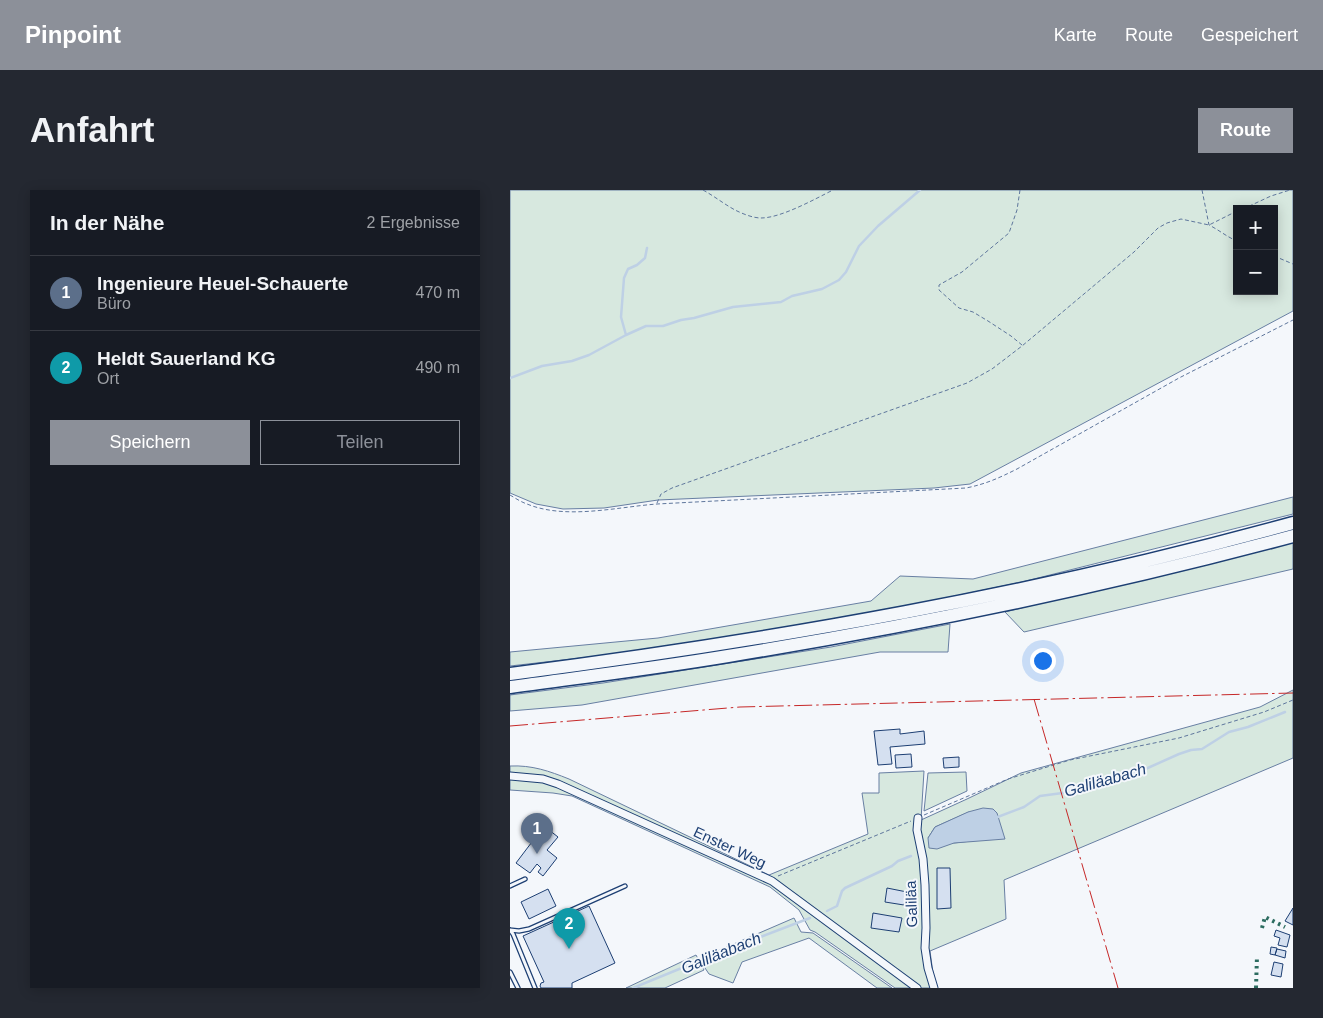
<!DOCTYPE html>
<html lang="de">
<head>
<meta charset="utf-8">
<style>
  :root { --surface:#171b24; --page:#242831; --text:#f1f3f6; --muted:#9ea1a6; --line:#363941; --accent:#8c9099 }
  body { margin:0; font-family:Arial,sans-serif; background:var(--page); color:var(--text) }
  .controls { position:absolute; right:15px; top:15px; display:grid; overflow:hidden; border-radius:0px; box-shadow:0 2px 12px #0003 }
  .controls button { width:45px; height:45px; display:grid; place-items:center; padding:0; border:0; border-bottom:1px solid var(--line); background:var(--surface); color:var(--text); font:25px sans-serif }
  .you { position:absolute; left:532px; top:470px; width:18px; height:18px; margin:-12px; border:4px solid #fff; border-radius:50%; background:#1a73e8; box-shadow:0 0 0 8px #1a73e833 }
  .badge { display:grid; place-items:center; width:32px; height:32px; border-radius:50%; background:var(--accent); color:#fff; font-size:16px; font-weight:700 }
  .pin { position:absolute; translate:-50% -41px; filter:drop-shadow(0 1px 2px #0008) }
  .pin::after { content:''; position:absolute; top:26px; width:18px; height:15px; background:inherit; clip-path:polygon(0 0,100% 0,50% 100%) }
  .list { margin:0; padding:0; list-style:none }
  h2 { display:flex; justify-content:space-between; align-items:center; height:65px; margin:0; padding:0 20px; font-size:21px }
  h2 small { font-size:16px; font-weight:400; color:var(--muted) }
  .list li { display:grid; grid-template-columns:32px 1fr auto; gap:15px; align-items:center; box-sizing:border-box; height:75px; padding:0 20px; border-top:1px solid var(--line) }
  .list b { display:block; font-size:19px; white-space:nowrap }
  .list p { margin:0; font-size:16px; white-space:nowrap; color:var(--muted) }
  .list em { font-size:16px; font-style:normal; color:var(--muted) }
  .actions { display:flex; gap:10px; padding:15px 20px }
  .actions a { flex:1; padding:11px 0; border:1px solid var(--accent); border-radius:0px; text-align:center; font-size:18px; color:var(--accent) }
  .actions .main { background:var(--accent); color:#fff }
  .map { position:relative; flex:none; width:783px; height:798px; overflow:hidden; border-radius:0px }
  header { display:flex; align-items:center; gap:30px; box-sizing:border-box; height:70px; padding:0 25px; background:var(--accent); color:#fff }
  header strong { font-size:24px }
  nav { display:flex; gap:28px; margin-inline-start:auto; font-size:18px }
  .intro { display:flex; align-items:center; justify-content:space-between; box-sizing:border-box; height:120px; padding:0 30px }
  h1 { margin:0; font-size:35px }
  .button { padding:12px 22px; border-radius:0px; background:var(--accent); color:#fff; font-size:18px; font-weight:700 }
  main { display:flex; gap:30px; padding:0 30px }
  aside { flex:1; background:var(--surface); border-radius:0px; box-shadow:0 2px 12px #0003 }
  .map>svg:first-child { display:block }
  .green { fill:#d7e8df; stroke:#687fa3; fill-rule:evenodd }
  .water { fill:#bed0e5; stroke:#687fa3 }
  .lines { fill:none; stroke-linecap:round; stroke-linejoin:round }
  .stream { stroke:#bed0e5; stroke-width:2.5 }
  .building { fill:#d5e0f0; stroke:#1d3f73 }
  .service-casing { stroke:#1d3f73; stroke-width:5.5 }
  .minor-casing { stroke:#1d3f73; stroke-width:9 }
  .motorway-casing { stroke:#1d3f73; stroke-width:15 }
  .path { stroke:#5e769c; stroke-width:1; stroke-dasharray:4 2.5; stroke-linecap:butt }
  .service { stroke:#f4f7fb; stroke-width:3 }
  .minor { stroke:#f4f7fb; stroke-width:7 }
  .motorway { stroke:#f4f7fb; stroke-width:12 }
  .hedge { stroke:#2c6c60; stroke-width:4; stroke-dasharray:2.5 4; stroke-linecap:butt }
  .power { stroke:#c62828; stroke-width:1; stroke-dasharray:18 4 2.5 4; stroke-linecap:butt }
  .labels { text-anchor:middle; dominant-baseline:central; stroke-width:4; stroke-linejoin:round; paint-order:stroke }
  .street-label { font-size:15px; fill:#1d3f73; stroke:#f4f7fb }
  .water-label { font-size:16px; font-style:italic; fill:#1d3f73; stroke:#f4f7fb }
</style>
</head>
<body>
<header>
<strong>Pinpoint</strong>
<nav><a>Karte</a><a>Route</a><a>Gespeichert</a></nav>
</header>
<div class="intro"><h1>Anfahrt</h1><a class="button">Route</a></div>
<main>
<aside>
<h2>In der Nähe<small>2 Ergebnisse</small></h2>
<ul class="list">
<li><span class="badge" style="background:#5c6f8a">1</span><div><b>Ingenieure Heuel-Schauerte</b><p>Büro</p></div><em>470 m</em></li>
<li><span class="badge" style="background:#0f9aa8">2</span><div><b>Heldt Sauerland KG</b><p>Ort</p></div><em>490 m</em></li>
</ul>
<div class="actions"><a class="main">Speichern</a><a>Teilen</a></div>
</aside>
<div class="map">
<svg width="783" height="798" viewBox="0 0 783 798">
  <rect width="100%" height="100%" fill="#f4f7fb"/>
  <path class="green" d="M0,0H783V121L460,294L424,298L148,310L94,318L53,319L26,314L0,303ZM727,19H764V101H727Z
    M783,307V324L512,392L378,420L150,459L0,476V462L148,448L361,411L390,386L463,389Z
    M783,350V379L514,442L495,422Z
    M440,434L438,462H370L72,515L0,521V505L93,493L321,457Z
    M783,500V568L494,690L496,729L420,761L425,798H385L305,742L300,740L289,720L260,697L62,606L43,603L0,600V576C22,575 39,581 59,589L259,685L358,644L352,603H369V583L414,581L411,630L457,609L511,583L750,517ZM459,622L478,649L444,653L418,648L425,637Z
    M456,582L457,601L414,621L418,583Z
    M284,728L291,742L303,743L382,798H367L299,748L232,772L223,793L199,784L189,769Z
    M186,765L194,780L155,798H116Z"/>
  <path class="water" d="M473,618L483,619L487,623L495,649L444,653L427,659L419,658L418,648L425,637L458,622Z"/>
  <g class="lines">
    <path class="stream" d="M116,145L111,127L114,88L118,79L127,75L135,68L137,58
      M0,188L32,176L62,171L79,165L116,145L136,136H153L171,130L184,128L223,117L271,112L282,106L312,99L329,90L336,82L349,56L368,36L410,0
      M485,628L514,617L530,606L560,602L588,590H602L631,581L669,564L681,560L692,559L719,542L738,537L775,522
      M317,721L327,716L332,701L335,698L382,676L388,671L401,666
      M123,798L201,766L300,728"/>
  </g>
  <path class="building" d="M390,539V544L414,541L415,554L380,557L382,574L368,575L364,541Z
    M401,564L402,577L386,578L385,565Z
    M449,567V577L434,578L433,568Z
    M34,636L48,647L37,660L47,668L33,686L28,682L31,678L27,674L20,683L6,673Z
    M427,678H440L441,718L427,719Z
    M377,698L397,702L394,715L375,712Z
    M38,699L46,716L19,729L11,712Z
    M79,716L105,773L62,793V798H31L30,796L31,793L34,792L13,746Z
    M783,718V735L775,731Z
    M363,723L392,728L389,742L361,738Z
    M766,740L780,745L777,757L768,755L770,748L764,746Z
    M761,757L767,758L765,765L760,764Z
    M767,759L776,761L775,768L765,765Z
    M764,772L773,774L771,787L761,785Z"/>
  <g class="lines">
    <defs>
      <path id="service" d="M0,696L15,689
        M0,740L9,741L19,739L115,696
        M0,740L3,744L25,798
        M0,782L8,798"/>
      <path id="minor" d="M0,586L33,589L48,594L262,691L407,798
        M408,628L407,640L413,669L415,695L416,738L415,758L418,778L424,798"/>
      <path id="motorway" d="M0,484C264,450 526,404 783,333
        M0,497C73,487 146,478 218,466C408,435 597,396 783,346"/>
    </defs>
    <use href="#service" class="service-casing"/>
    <use href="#minor" class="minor-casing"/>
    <use href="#motorway" class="motorway-casing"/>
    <path class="path" d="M193,0C204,6 214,14 225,20C233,24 243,28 251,28C271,28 305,9 323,0
      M510,0L507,20L499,43L452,82L429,95V100L449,118L463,122L478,131L501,146L512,155
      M692,0L699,35C709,40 717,47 727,51
      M733,19L761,6L780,0
      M764,66L783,74
      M0,305C5,308 11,312 17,314C56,330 107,317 147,314L456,298C476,294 489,288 507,279L669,188L783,130
      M147,313L151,304L162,298L457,193L482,179L512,156L624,62L648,38L657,33L671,29L699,35L727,21
      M414,625L498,589L560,570L669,548L754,522L783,510
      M268,686L401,631"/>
    <use href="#service" class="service"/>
    <use href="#minor" class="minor"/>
    <use href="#motorway" class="motorway"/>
    <path class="hedge" d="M752,738L755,727L775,737
      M746,798L747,766"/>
    <path class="power" d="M524,509L608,798
      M0,536L230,517L783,503"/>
  </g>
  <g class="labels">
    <g class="street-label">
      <text transform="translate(220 657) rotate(25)">Enster Weg</text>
      <text transform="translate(401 714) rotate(-92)">Galiläa</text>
    </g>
    <g class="water-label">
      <text transform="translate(595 590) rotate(-16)">Galiläabach</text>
      <text transform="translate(211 763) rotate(-22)">Galiläabach</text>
    </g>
  </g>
</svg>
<div class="controls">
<button>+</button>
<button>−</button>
</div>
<div class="you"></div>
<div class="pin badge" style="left:27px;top:664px;background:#5c6f8a">1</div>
<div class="pin badge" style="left:59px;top:759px;background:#0f9aa8">2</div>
</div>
</main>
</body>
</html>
